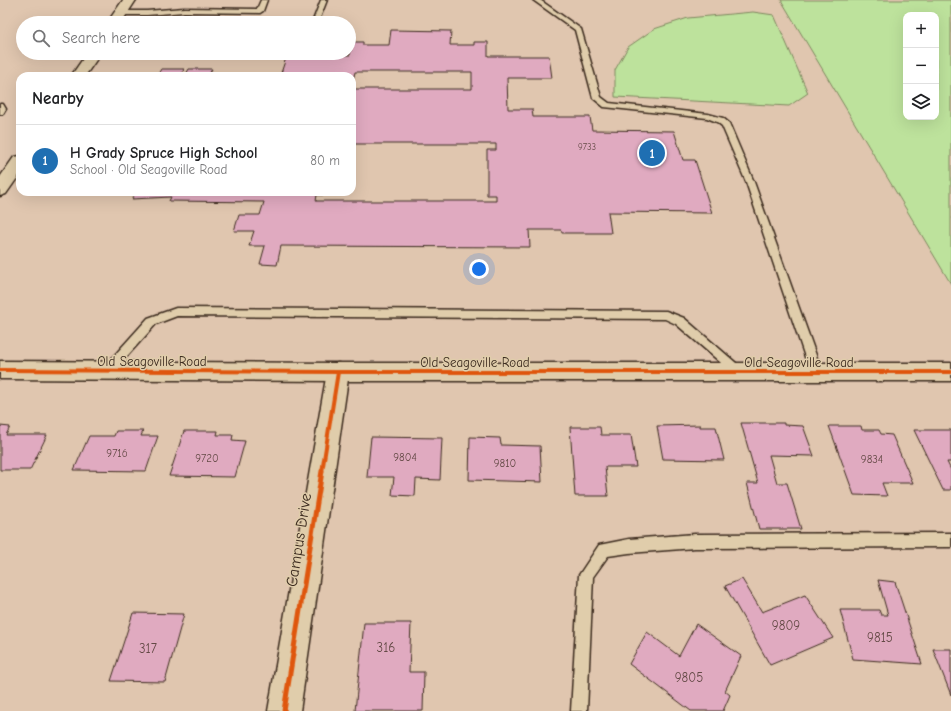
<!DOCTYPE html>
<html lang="en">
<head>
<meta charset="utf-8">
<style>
  :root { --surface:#fff; --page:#f6f6f6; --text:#202124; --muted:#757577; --line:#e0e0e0; --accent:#1f6fb2 }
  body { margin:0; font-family:"Comic Neue",sans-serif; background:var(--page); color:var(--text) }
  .controls { position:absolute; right:12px; top:12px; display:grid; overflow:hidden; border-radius:8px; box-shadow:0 4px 16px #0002 }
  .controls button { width:36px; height:36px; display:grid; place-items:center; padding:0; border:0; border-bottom:1px solid var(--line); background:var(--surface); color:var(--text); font:20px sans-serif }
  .you { position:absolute; left:479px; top:269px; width:14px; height:14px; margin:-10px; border:3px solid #fff; border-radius:50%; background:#1a73e8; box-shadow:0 0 0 6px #1a73e833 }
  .badge { display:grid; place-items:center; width:26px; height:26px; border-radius:50%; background:var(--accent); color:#fff; font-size:13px; font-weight:700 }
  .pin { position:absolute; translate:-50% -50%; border:2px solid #fff; box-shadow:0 1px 4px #0006 }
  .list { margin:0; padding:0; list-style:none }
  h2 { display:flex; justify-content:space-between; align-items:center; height:52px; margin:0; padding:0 16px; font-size:17px }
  h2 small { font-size:13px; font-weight:400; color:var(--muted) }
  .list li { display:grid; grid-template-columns:26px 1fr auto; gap:12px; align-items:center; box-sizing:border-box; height:72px; padding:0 16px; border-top:1px solid var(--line) }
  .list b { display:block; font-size:15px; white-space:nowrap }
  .list p { margin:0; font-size:13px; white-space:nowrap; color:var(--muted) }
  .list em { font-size:13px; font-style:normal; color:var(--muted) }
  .icon { flex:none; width:22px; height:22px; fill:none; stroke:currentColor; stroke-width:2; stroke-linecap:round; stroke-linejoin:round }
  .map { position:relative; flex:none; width:951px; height:711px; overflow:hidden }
  .search { position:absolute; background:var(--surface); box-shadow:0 4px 16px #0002; left:16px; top:16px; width:340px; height:44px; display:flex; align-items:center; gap:10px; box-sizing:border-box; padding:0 14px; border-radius:22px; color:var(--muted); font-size:15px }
  .panel { position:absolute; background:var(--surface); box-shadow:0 4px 16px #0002; left:16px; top:72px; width:340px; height:124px; border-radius:12px }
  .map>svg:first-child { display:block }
  .green { fill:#bde29c; stroke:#7c865d; fill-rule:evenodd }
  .building { fill:#e0aac0; stroke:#3b2a1e }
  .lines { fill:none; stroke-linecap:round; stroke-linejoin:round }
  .lane-casing { stroke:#3b2a1e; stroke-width:3 }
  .street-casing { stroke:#3b2a1e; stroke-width:3 }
  .secondary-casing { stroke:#3b2a1e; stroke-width:3 }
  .lane { fill:#e0cdab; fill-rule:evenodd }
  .street { fill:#e0cdab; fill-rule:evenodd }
  .secondary { fill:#e0cdab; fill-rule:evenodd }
  .cycleway-far1-casing { stroke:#e0cdab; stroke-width:6 }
  .cycleway-casing { stroke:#e0cdab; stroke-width:8 }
  .cycleway-far1 { stroke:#df570d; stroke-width:4 }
  .cycleway { stroke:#df570d; stroke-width:5 }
  .labels { text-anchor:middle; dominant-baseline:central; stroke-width:3; stroke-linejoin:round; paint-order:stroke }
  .far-number-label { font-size:9px; fill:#644a46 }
  .number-label { font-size:11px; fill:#644a46 }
  .street-label { font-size:13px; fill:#3b2a1e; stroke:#e0cdab }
  .near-number-label { font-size:13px; fill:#644a46 }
  .near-street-label { font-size:16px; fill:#3b2a1e; stroke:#e0cdab }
</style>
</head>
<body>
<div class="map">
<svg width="951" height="711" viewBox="0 0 951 711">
  <rect width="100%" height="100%" fill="#e0c6af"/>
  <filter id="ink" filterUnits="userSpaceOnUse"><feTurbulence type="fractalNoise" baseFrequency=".025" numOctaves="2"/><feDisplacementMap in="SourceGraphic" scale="8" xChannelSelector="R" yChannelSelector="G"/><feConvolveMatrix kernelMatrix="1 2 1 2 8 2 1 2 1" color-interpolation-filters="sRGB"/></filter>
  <g filter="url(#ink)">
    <path class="green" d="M781,0H951V284ZM906,15H936V117H906Z
      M753,12L774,15L808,93L789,106L615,97V70L628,47L654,29L688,18Z"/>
    <path class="building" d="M391,30L451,31L450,45H474V42H488V56H549L552,78H507L508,109H532L533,117H590L592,130L674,131L683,160H695L712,213L608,212L611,233H562L561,230H529L530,247L281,246L277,265L260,264L265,246H249L254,231H234L239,215H260L264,202L169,201L171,197L132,199L135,192H323V195H317L316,201H496V195H487V150H496V144H352V89H472V72H355L352,85V76H280L287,55H350L353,42H363V45H389Z
      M161,69H184L181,76H157Z
      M189,69H212L208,76H185Z
      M741,423H784V425L803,426L814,456L769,455L777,483H787L801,529H759L747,483H758Z
      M700,425V427H716L724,460L663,459L657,426Z
      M0,426L10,427L6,435H47L30,470H0Z
      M829,426H861L862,430H879L881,434L892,435L913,483H882L887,496L854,495Z
      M570,427H600L601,435H631L636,467H605L608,496H575Z
      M914,430H951V462H947L951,470V490H943Z
      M116,431H143L141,436H158L146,471L74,470L89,436H114Z
      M184,431H218L217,435H233L232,440L245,441L235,477L169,476Z
      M371,437L442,438L440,480L416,479L415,496L392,495L394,477H367Z
      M470,437L500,438L501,445L540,446L542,482L469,480Z
      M742,579L762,612L805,595L833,638L770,665L725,586Z
      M878,580L895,582L922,664L853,659L840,610H879L881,615H888Z
      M133,613L184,614L165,682L111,681Z
      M364,623H411L409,672H424L423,711H355Z
      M696,624L741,656L725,691L730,695L723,711H691L629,664L647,632L679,656Z
      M933,649H951V695Z"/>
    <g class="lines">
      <defs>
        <path id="lane" d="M261,0H267L263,11L260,13L184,12L147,15H122L119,13L122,11H147L184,8L257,9Z
          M321,0H327L318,23H312Z
          M533,0H540L581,29L601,97L609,103L708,114L723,118L729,123L754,182L822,372L820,375L816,377L812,375L810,372L746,182L722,126L717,122L707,118L604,107L593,98L575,30Z
          M0,104H3L6,109L3,114H0Z
          M176,308L666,311L684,318L743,369L745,372L743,375L739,377L735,375L676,324L665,319L177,316L156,324L111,374L107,376L103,374L101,371L103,368L148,318Z
          M951,533V547L695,548L629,553L608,556L593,577L587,711H571L579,575L599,545L629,539L695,534Z"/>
        <path id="street" d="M123,0H136L121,23H107Z
          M87,53H101L85,76H71Z
          M20,156V174L6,194L0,196V177L14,157Z
          M338,363L346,365L349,372L300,711H268L327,372L330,365Z"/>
        <path id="secondary" d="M0,361L338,363H951V381H338L0,379Z"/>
      </defs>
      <use href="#lane" class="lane-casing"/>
      <use href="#street" class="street-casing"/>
      <use href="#secondary" class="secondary-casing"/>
      <use href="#lane" class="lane"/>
      <use href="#street" class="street"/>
      <use href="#secondary" class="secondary"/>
      <defs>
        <path id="cycleway-far1" d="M0,370L338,372H951
          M322,472L338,372"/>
        <path id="cycleway" d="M284,711L322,471"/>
      </defs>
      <use href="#cycleway-far1" class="cycleway-far1-casing"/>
      <use href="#cycleway" class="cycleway-casing"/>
      <use href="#cycleway-far1" class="cycleway-far1"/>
      <use href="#cycleway" class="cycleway"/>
    </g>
  </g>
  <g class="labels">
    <g class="far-number-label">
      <text x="587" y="147">9733</text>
    </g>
    <g class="number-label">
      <text x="117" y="453">9716</text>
      <text x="405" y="457">9804</text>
      <text x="207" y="458">9720</text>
      <text x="872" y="459">9834</text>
      <text x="505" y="463">9810</text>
    </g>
    <g class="street-label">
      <text x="152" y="361">Old Seagoville Road</text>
      <text x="475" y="362">Old Seagoville Road</text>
      <text x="799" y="362">Old Seagoville Road</text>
    </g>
    <g class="near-number-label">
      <text x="786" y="625">9809</text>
      <text x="880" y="637">9815</text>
      <text x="386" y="647">316</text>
      <text x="148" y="648">317</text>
      <text x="689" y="677">9805</text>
    </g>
    <g class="near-street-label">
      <text transform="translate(299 540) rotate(-81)">Campus Drive</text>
    </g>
  </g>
</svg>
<div class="controls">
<button>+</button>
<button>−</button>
<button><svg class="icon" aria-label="layers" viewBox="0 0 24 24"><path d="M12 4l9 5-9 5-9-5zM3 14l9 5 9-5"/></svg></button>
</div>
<div class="you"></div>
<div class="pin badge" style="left:652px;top:153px">1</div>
<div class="search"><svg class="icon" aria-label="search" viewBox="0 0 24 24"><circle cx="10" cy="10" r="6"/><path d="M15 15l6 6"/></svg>Search here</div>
<section class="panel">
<h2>Nearby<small></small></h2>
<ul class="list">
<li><span class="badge">1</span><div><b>H Grady Spruce High School</b><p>School · Old Seagoville Road</p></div><em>80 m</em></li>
</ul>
</section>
</div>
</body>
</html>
